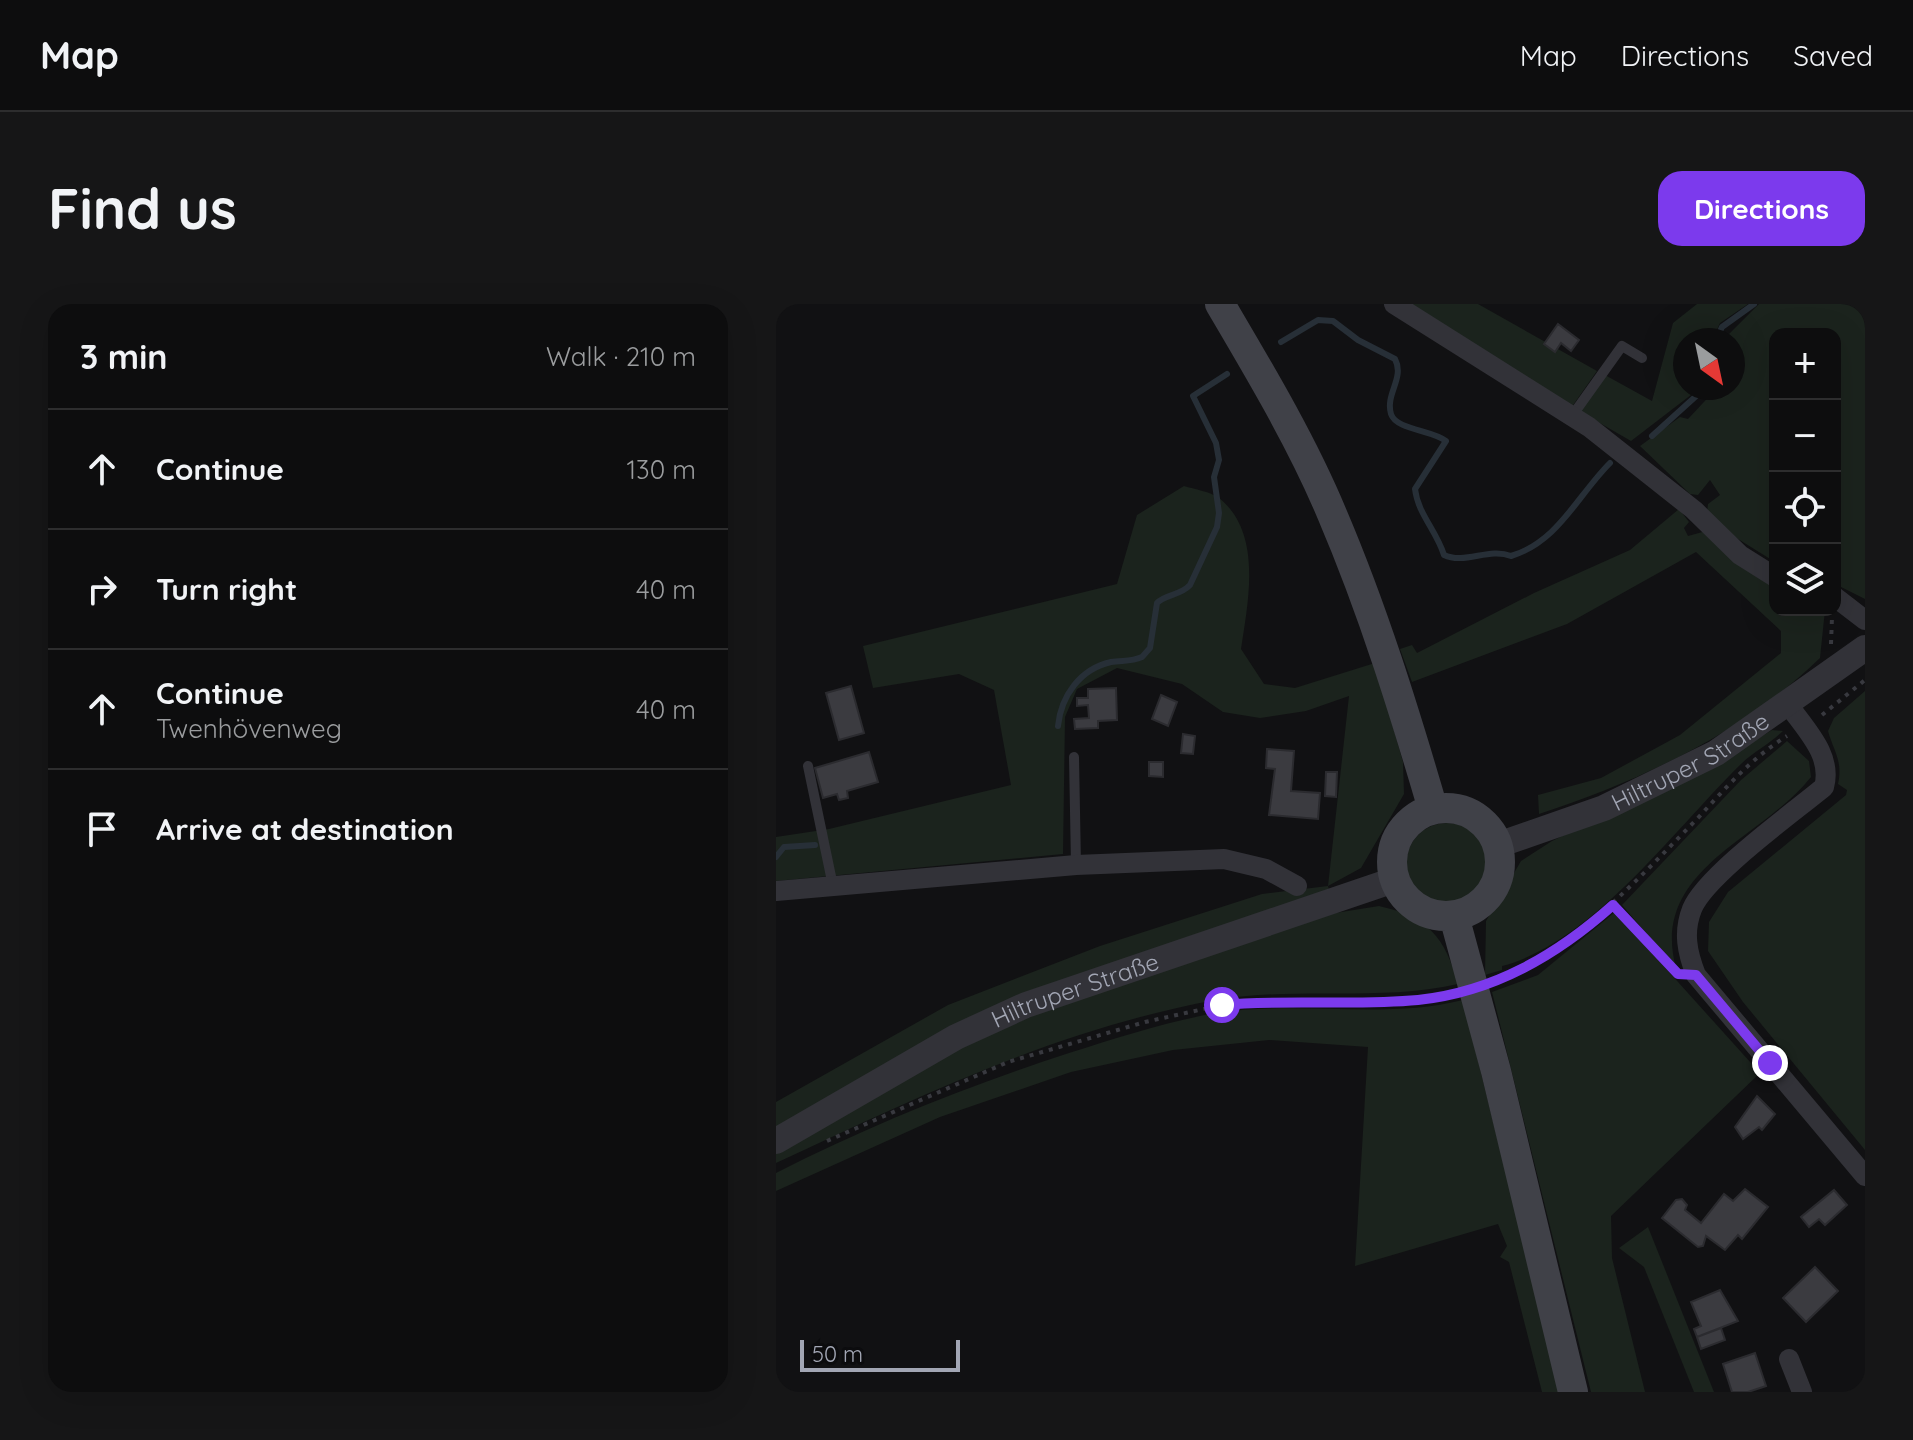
<!DOCTYPE html>
<html lang="en">
<head>
<meta charset="utf-8">
<style>
  :root { --surface:#0d0d0e; --page:#161617; --text:#f1f3f6; --muted:#9a9c9e; --line:#2d2d2e; --accent:#7c3aed }
  body { margin:0; font-family:Quicksand,sans-serif; background:var(--page); color:var(--text) }
  .controls { position:absolute; right:24px; top:24px; display:grid; overflow:hidden; border-radius:16px; box-shadow:0 8px 32px #0002 }
  .controls button { width:72px; height:72px; display:grid; place-items:center; padding:0; border:0; border-bottom:2px solid var(--line); background:var(--surface); color:var(--text); font:40px sans-serif }
  .compass { position:absolute; left:897px; top:24px; width:72px; height:72px; border-radius:50%; background:var(--surface); box-shadow:0 8px 32px #0002; rotate:147deg }
  .scale { position:absolute; left:24px; bottom:20px; width:160px; box-sizing:border-box; padding-left:8px; border:4px solid #a2a6b4; border-top:0; font-size:22px; line-height:28px; white-space:nowrap; color:#a2a6b4; -webkit-text-stroke:6px #0c0c0e; paint-order:stroke }
  .stop { position:absolute; width:24px; height:24px; margin:-18px; border:6px solid #7c3aed; border-radius:50%; background:#fff }
  .stop.end { background:#7c3aed; border-color:#fff; box-shadow:0 2px 8px #0008 }
  .list { margin:0; padding:0; list-style:none }
  h2 { display:flex; justify-content:space-between; align-items:center; height:104px; margin:0; padding:0 32px; font-size:34px }
  h2 small { font-size:26px; font-weight:400; color:var(--muted) }
  .list li { display:grid; grid-template-columns:52px 1fr auto; gap:24px; align-items:center; box-sizing:border-box; height:120px; padding:0 32px; border-top:2px solid var(--line) }
  .list b { display:block; font-size:30px; white-space:nowrap }
  .list p { margin:0; font-size:26px; white-space:nowrap; color:var(--muted) }
  .list em { font-size:26px; font-style:normal; color:var(--muted) }
  .icon { flex:none; width:44px; height:44px; fill:none; stroke:currentColor; stroke-width:2; stroke-linecap:round; stroke-linejoin:round }
  .map { position:relative; flex:none; width:1089px; height:1088px; overflow:hidden; border-radius:24px }
  header { display:flex; align-items:center; gap:48px; box-sizing:border-box; height:112px; padding:0 40px; background:var(--surface); border-bottom:2px solid var(--line) }
  header strong { font-size:38px }
  nav { display:flex; gap:44px; margin-inline-start:auto; font-size:28px }
  .intro { display:flex; align-items:center; justify-content:space-between; box-sizing:border-box; height:192px; padding:0 48px }
  h1 { margin:0; font-size:56px }
  .button { padding:20px 36px; border-radius:24px; background:var(--accent); color:#fff; font-size:28px; font-weight:700 }
  main { display:flex; gap:48px; padding:0 48px }
  aside { flex:1; background:var(--surface); border-radius:24px; box-shadow:0 8px 32px #0002 }
  .map>svg:first-child { display:block }
  .green { fill:#1b231d }
  .lines { fill:none; stroke-linecap:round; stroke-linejoin:round }
  .stream { stroke:#272f37; stroke-width:6 }
  .building { fill:#3b3b40; stroke:#2b2b2f; stroke-width:2 }
  .path { stroke:#38393f; stroke-width:4; stroke-dasharray:4 6; stroke-linecap:butt }
  .service { stroke:#323238; stroke-width:10 }
  .minor { stroke:#323238; stroke-width:20 }
  .tertiary { stroke:#323238; stroke-width:26 }
  .secondary { stroke:#404148; stroke-width:30 }
  .path-bridge { stroke:#38393f; stroke-width:4; stroke-dasharray:4 6; stroke-linecap:butt }
  .route { stroke:#7c3aed; stroke-width:10 }
  .labels { text-anchor:middle; dominant-baseline:central; stroke-width:6; stroke-linejoin:round; paint-order:stroke }
  .street-label { font-size:24px; fill:#a2a6b4; stroke:#0c0c0e }
</style>
</head>
<body>
<header>
<strong>Map</strong>
<nav><a>Map</a><a>Directions</a><a>Saved</a></nav>
</header>
<div class="intro"><h1>Find us</h1><a class="button">Directions</a></div>
<main>
<aside>
<h2>3 min<small>Walk · 210 m</small></h2>
<ul class="list">
<li><svg class="icon" aria-label="ahead" viewBox="0 0 24 24"><path d="M12 20V5M6 11l6-6 6 6"/></svg><div><b>Continue</b></div><em>130 m</em></li>
<li><svg class="icon" aria-label="right" viewBox="0 0 24 24"><path d="M7 20v-9h11M14 6l5 5-5 5"/></svg><div><b>Turn right</b></div><em>40 m</em></li>
<li><svg class="icon" aria-label="ahead" viewBox="0 0 24 24"><path d="M12 20V5M6 11l6-6 6 6"/></svg><div><b>Continue</b><p>Twenhövenweg</p></div><em>40 m</em></li>
<li><svg class="icon" aria-label="arrive" viewBox="0 0 24 24"><path d="M6 21V4h12l-3 4 3 4H6"/></svg><div><b>Arrive at destination</b></div></li>
</ul>
</aside>
<div class="map">
<svg width="1089" height="1088" viewBox="0 0 1089 1088">
  <rect width="100%" height="100%" fill="#111113"/>
  <path class="green" d="M628,0H702L821,67L795,104Z
    M921,0H972L944,19L936,36H909V84H924L855,137L803,107L829,71L876,97L897,19Z
    M983,0H1089V295L1059,280V30H999V258L954,230L931,208L932,200L944,191L934,176L922,191L914,190L864,142L904,113L912,115L941,84H957V36H947Z
    M408,182C418,185 435,188 443,194C487,229 472,298 465,345L488,380L519,384L599,359L627,458L628,490L585,564L552,582L553,586L342,659L0,825V798L172,701L324,642L486,590L552,582L573,392L530,407L484,414L447,408L406,380L341,364L301,385L289,413L287,550L0,577V533L53,525L235,481L218,386L183,370L97,384L87,342L341,280L361,211Z
    M903,205L913,218L908,224L912,232L930,227L999,284V306H1049L1044,354C967,429 864,477 763,510L762,491L825,474L904,431L1005,349V327L920,248L791,320L636,378L624,345L636,341L641,349L758,289L854,246Z
    M1089,387V846L967,698L932,647L933,618L952,588L1070,491L1071,486L1062,480C1067,457 1058,448 1052,427L1058,414Z
    M996,426L1007,427C994,440 977,448 964,461C897,527 817,638 726,662V666L709,671L710,617L745,557L776,537L957,450Z
    M1011,437L1033,457L1035,473C987,535 873,565 900,664L846,601L965,476Z
    M630 560a41 41 0 1 1 82 0a41 41 0 1 1-82 0Z
    M603,602C652,613 669,633 682,680C603,698 520,682 440,696C285,724 141,793 0,859V849L180,746L261,710L553,610Z
    M839,608L984,769L835,912L836,954L869,1088H815L716,688L762,671Z
    M687,696L784,1088H766L733,958L724,953L731,942L722,920L579,962L592,743L493,736L397,746L295,768L164,813L0,887V869C94,821 192,782 293,749C341,734 389,718 440,709C522,696 608,716 687,696Z
    M872,923L938,1088H918L868,963L843,944Z"/>
  <g class="lines">
    <path class="stream" d="M940,36L946,23L978,0
      M505,38L542,16L557,17L582,36L619,55C629,74 609,90 615,110C620,126 657,126 670,137L639,185C642,210 660,226 668,251C689,261 713,243 735,252C782,238 801,192 834,159
      M876,132L929,84
      M282,422C285,392 304,365 335,358C346,356 355,358 366,353L374,344L381,299C389,290 404,292 414,281L441,223L443,209L438,173L443,156L440,139L417,92L451,70
      M0,553L8,543L39,541"/>
  </g>
  <path class="building" d="M782,20L803,36L795,47L785,39L779,48L768,40Z
    M75,382L88,429L63,436L50,389Z
    M340,384L341,416L322,417V424L299,425L298,415L313,414L312,401L301,402V394H312V385Z
    M385,391L401,398L392,422L376,415Z
    M407,430L419,432L417,450L405,449Z
    M491,445L518,447L515,487L544,489L542,515L493,511L499,465L490,464Z
    M93,448L102,478L71,487L72,494L63,496L61,490L47,494L39,464Z
    M373,458H387V473L373,472Z
    M550,468H561L560,493L549,492Z
    M981,792L999,810L986,826L983,823L967,835L959,823Z
    M969,885L992,903L966,935L962,931L949,946L930,932L927,942L922,943L886,914L900,896L906,895L911,901L909,906L925,919L948,890L957,897Z
    M1058,886L1071,901L1049,921L1043,915L1033,923L1025,913Z
    M1039,963L1062,987L1030,1018L1007,994Z
    M944,986L962,1017L921,1033L918,1025L925,1022L915,998Z
    M945,1024L949,1036L925,1045L921,1033Z
    M979,1049L990,1082L972,1088H956L947,1060Z"/>
  <g class="lines">
    <path class="path" d="M1055,340L1056,313
      M1046,411L1089,376
      M837,601L896,664
      M758,660C821,620 868,569 920,516C948,486 975,454 1011,432
      M51,837L232,758L369,718L446,701L500,696H639"/>
    <path class="service" d="M796,112L846,42L866,54
      M298,453L300,561
      M32,462L57,582"/>
    <path class="minor" d="M618,0L813,123L918,206L964,251L999,273
      M1059,293L1089,316
      M1011,399C1029,425 1057,451 1048,483C1018,508 929,572 916,605C907,628 911,648 920,671L1089,872
      M0,587L300,561L448,555L490,565L521,582
      M1013,1055L1026,1088"/>
    <g class="tertiary">
      <path id="s1" d="M722,541L828,504L940,449L1089,344"/>
      <path id="s2" d="M0,837L180,733L250,701L618,576"/>
    </g>
    <path class="secondary" d="M444,0C484,68 526,138 556,210C597,306 628,406 657,505
      M616 558a54 54 0 1 1 108 0a54 54 0 1 1-108 0Z
      M678,612L720,767L797,1088"/>
    <path class="path-bridge" d="M639,696L715,679L758,660"/>
  </g>
  <g class="lines">
    <path class="route" d="M446,701C511,695 577,702 642,696C718,688 781,651 837,601L902,670L920,671L994,759"/>
  </g>
  <g class="labels">
    <g class="street-label">
      <text stroke="none"><textPath href="#s1" startOffset="210">Hiltruper Straße</textPath></text>
      <text stroke="none"><textPath href="#s2" startOffset="336">Hiltruper Straße</textPath></text>
    </g>
  </g>
</svg>
<div class="controls">
<button>+</button>
<button>−</button>
<button><svg class="icon" aria-label="locate" viewBox="0 0 24 24"><circle cx="12" cy="12" r="6"/><path d="M12 2v4M12 18v4M2 12h4M18 12h4"/></svg></button>
<button><svg class="icon" aria-label="layers" viewBox="0 0 24 24"><path d="M12 4l9 5-9 5-9-5zM3 14l9 5 9-5"/></svg></button>
</div>
<svg class="compass" viewBox="-18 -18 36 36"><path d="M0-13l5 13h-10z" fill="#e53935"/><path d="M0 13l5-13h-10z" fill="#9a9c9e"/></svg>
<div class="scale">50 m</div>
<div class="stop" style="left:446px;top:701px"></div>
<div class="stop end" style="left:994px;top:759px"></div>
</div>
</main>
</body>
</html>
